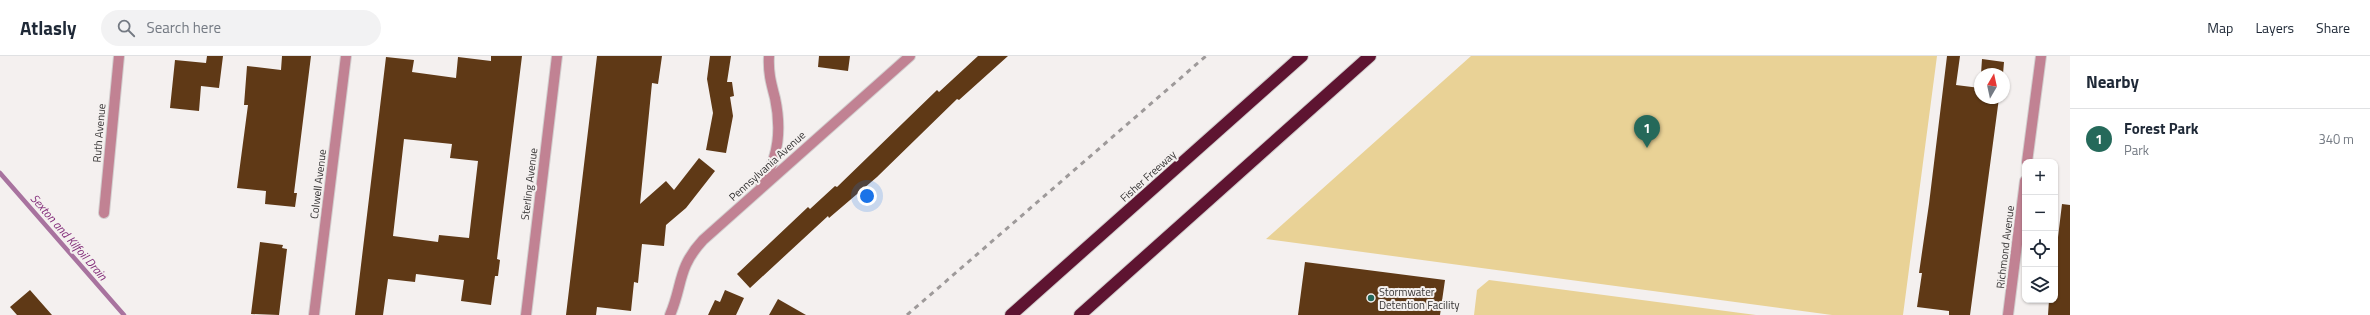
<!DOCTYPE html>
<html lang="en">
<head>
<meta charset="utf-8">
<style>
  :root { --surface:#fff; --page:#f2f2f3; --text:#1f2937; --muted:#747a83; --line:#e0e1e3; --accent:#25695a }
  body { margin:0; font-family:"Titillium Web",sans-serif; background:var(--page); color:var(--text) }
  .controls { position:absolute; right:12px; bottom:12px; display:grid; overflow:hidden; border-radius:8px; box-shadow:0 1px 3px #0004 }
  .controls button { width:36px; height:36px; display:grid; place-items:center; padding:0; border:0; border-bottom:1px solid var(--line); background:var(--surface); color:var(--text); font:20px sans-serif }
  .compass { position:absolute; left:1974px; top:12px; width:36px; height:36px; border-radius:50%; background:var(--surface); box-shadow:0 1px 3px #0004; rotate:9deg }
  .you { position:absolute; left:867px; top:140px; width:14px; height:14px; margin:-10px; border:3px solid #fff; border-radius:50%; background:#1a73e8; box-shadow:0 0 0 6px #1a73e833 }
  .badge { display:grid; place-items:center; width:26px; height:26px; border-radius:50%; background:var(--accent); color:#fff; font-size:13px; font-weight:700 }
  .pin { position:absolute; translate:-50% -33px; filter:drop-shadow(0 1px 2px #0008) }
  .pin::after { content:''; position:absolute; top:21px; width:14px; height:12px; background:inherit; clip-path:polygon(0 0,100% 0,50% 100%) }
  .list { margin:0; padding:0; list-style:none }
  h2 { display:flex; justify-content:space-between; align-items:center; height:52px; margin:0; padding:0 16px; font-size:17px }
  h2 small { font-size:13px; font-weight:400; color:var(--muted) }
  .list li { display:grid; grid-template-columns:26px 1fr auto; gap:12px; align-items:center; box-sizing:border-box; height:60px; padding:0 16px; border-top:1px solid var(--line) }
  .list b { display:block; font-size:15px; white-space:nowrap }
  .list p { margin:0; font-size:13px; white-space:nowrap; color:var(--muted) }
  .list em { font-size:13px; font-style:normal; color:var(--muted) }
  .icon { flex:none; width:22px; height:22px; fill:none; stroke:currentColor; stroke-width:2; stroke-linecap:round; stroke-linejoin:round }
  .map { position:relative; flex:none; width:2070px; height:259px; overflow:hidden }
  header { display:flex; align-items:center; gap:24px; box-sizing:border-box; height:56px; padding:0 20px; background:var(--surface); border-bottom:1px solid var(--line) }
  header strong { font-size:19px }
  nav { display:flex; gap:22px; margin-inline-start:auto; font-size:14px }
  .search { width:280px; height:36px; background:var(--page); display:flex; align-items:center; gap:10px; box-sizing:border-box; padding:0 14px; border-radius:22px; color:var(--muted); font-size:15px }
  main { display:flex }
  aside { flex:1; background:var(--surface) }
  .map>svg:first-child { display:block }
  .green { fill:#e9d296 }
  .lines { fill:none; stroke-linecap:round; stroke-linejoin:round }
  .stream { stroke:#a8739f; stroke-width:4.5 }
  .building { fill:#5f3916; fill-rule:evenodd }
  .minor-casing { stroke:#d2cece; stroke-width:12 }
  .highway-casing { stroke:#d2cece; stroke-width:14 }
  .minor { stroke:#c18293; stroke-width:10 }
  .highway { stroke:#5e1431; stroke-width:12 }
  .rail { stroke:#9e9a9a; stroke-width:3; stroke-dasharray:5 5; stroke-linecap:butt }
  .poi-dot { fill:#25695a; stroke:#f4f0ef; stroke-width:1.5 }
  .labels { text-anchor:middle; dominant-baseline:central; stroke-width:4; stroke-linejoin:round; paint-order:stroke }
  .street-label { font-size:11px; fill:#373535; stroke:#f4f0ef }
  .poi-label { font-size:11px; fill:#373535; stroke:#f4f0ef; text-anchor:start }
  .water-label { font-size:12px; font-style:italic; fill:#832d7a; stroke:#f4f0ef }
</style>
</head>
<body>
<header>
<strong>Atlasly</strong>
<div class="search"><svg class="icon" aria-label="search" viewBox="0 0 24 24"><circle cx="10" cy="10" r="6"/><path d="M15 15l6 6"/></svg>Search here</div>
<nav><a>Map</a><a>Layers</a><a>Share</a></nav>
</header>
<main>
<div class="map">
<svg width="2070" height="259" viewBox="0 0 2070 259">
  <rect width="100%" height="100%" fill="#f4f0ef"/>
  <path class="green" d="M1471,0H1937L1903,259H1832L1266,183Z
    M1489,224L1756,259H1474L1477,234Z"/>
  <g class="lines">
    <path class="stream" d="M0,117L124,259"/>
  </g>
  <path class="building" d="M207,0H223L219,32L201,30L199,55L170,52L175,4L206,7Z
    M282,0H311L294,137H297L295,151L265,148L266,135L237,132L248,49H244L247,10L281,14Z
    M491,0H522L497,203L500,204L498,220H495L491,249L461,245L464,224L416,218L415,226L388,223L383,259H355L386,1L414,4L412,16L456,22L458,1L491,5ZM404,83L452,88L450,102L478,105L469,182L439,179L438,186L393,180Z
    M597,0H662L658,28L652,27L640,148L666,125L674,134L699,102L715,115L686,152L666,169L664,190L642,188L638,227L634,226L631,255L597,251L596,259H566Z
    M710,0H731L727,26H732L734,40L730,41L733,60L726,97L706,94L713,57L707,23Z
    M819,0H850L848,15L818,11Z
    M978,0H1008L959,44L957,43L877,121L829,162L828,160L750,232L737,218L808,151L810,153L835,130L837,131L937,34L939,36Z
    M1947,0H1960L1956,29L1980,32V42H1999L1970,259H1949V255L1917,251L1922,217H1919L1929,148Z
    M1982,3L2004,6L2003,18H1981Z
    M2062,148L2070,149V259H2048L2049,244H2055V206Z
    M260,186L283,189L282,192L287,193L279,259L251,258Z
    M1305,206L1445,224L1440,259H1298Z
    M30,234L52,259H17L10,251Z
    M725,234L744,242L736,259H708L715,244L720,246Z
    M778,243L806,259H769Z"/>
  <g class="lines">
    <defs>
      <path id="minor" d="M2027,106L2041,0
        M761,127C780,103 781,70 775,42C771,27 768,16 769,0
        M104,157L119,0
        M314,259L346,0
        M526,259L557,0
        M670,259C683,229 677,212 703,184L910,0
        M2008,259L2025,125"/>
      <path id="highway" d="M1011,259L1302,0
        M1080,259L1370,0"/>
    </defs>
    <use href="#minor" class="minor-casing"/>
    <use href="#highway" class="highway-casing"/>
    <use href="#minor" class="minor"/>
    <use href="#highway" class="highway"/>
    <path class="rail" d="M907,259L1206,0"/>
  </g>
  <circle class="poi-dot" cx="1371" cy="242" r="4"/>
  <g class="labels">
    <g class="street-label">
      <text transform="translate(99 77) rotate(-85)">Ruth Avenue</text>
      <text transform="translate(767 110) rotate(-42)">Pennsylvania Avenue</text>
      <text transform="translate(1148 120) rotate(-42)">Fisher Freeway</text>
      <text transform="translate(318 128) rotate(-83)">Colwell Avenue</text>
      <text transform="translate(529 128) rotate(-83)">Sterling Avenue</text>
      <text transform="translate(2005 191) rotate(-83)">Richmond Avenue</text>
    </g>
    <g class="poi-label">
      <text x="1379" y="236">Stormwater<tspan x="1379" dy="13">Detention Facility</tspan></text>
    </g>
    <g class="water-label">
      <text transform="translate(69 181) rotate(49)">Sexton and Kilfoil Drain</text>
    </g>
  </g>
</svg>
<div class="controls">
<button>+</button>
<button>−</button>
<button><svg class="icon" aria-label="locate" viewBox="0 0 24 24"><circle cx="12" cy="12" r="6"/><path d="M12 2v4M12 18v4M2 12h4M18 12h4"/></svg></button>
<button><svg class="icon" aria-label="layers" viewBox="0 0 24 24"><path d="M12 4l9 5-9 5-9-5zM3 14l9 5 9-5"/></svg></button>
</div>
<svg class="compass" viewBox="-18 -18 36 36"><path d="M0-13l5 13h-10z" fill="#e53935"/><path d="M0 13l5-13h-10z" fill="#747a83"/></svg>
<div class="you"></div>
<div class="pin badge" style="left:1647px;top:92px">1</div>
</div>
<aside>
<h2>Nearby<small></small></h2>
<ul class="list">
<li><span class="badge">1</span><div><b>Forest Park</b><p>Park</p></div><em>340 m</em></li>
</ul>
</aside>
</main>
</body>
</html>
